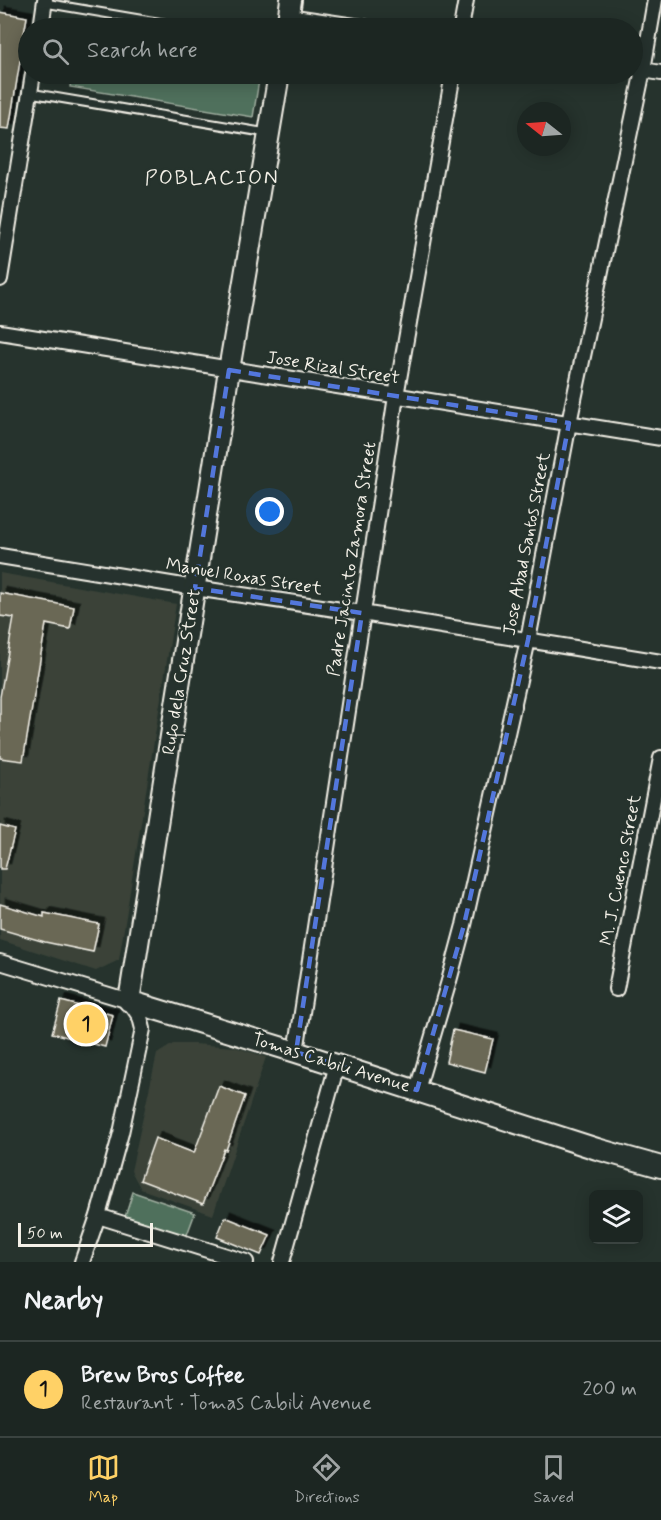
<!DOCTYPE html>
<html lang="en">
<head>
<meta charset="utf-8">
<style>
  :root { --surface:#1c2622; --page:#252e2a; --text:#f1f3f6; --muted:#a0a5a5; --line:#3a4340; --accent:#ffd166 }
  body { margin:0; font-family:Mynerve,sans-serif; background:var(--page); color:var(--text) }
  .controls { position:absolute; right:18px; bottom:18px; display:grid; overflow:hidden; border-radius:9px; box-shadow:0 3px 15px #0003 }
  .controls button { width:54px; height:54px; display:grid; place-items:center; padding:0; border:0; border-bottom:2px solid var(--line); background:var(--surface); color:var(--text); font:30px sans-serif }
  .compass { position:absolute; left:517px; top:102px; width:54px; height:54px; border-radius:50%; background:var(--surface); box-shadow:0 3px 15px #0003; rotate:287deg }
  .scale { position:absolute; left:18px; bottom:15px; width:135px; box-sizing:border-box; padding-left:6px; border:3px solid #f4f1e8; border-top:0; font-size:16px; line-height:21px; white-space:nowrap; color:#f4f1e8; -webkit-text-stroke:4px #26332d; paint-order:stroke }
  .you { position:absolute; left:270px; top:512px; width:21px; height:21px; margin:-15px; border:4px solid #fff; border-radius:50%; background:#1a73e8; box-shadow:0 0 0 9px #1a73e833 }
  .badge { display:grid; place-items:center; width:39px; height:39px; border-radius:50%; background:var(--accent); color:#111; font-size:20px; font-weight:700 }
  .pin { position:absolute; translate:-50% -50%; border:3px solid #fff; box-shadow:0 2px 6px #0006 }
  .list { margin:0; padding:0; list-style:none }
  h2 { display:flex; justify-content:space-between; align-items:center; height:78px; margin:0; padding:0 24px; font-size:26px }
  h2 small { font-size:20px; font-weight:400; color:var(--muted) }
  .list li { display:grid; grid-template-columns:39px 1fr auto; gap:18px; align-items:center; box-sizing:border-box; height:96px; padding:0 24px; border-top:2px solid var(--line) }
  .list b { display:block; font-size:22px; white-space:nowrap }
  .list p { margin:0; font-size:20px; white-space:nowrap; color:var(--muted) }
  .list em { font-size:20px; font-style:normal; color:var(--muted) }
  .icon { flex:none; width:33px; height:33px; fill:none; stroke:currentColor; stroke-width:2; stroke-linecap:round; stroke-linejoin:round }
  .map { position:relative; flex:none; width:661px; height:1262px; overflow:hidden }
  .search { position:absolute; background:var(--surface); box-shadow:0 3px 15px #0003; left:18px; right:18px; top:18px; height:66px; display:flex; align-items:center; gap:15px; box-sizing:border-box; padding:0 21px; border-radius:33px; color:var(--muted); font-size:22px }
  .sheet { height:174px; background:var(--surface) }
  nav { display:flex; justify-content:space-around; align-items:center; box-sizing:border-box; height:84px; border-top:2px solid var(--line); background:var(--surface); font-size:16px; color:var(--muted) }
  nav a { display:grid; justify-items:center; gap:3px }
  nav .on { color:var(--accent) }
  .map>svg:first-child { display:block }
  .built { fill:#3a4339 }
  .green { fill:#4f705b; stroke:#a2b0a2; stroke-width:1.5 }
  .building { fill:#6a6754; stroke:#f4f1e8; stroke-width:1.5; filter:url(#shadow) }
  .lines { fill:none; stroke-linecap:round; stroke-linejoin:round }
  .lane-casing { stroke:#f4f1e8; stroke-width:11 }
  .street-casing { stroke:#f4f1e8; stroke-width:18 }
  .secondary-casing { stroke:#f4f1e8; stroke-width:24 }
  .lane { stroke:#26332d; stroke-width:7 }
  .street { stroke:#26332d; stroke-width:14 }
  .secondary { stroke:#26332d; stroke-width:20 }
  .marked { fill:none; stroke:#5377dc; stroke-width:4.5; stroke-dasharray:12 8; stroke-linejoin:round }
  .labels { text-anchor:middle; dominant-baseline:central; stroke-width:5; stroke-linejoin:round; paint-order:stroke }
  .street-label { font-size:18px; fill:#f4f1e8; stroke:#26332d }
  .quarter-label { font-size:21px; letter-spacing:1.5px; fill:#f4f1e8; stroke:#26332d }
</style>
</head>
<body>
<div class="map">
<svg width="661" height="1262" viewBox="0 0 661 1262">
  <defs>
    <filter id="shadow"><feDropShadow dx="5.5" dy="-5.5" stdDeviation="0" flood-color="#0009"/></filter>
  </defs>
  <rect width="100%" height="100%" fill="#26332d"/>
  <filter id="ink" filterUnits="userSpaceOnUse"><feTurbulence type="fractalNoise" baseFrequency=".0167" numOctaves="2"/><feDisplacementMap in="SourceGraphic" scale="12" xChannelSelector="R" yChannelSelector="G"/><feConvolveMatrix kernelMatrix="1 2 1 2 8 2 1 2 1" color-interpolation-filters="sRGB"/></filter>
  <g filter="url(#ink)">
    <path class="built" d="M0,573L176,604L119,960L96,971L0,940Z
      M173,1044H194L235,1047L266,1057L213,1215L141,1189L131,1171L157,1054Z"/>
    <path class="green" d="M72,74H260L253,117L70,87Z
      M133,1192L195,1213L185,1240L124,1220Z"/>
    <path class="building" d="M0,12L27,17L23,39L28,40V63L20,61L9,129L0,128Z
      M0,593L74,607L70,629L46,624L23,761L0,758V697L14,618L0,616Z
      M0,826L15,830L5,869H0Z
      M0,904L44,917V913L99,924L93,952L45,942L0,929Z
      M61,1001L113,1015L105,1047L52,1033Z
      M453,1030L493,1039L485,1072L446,1062Z
      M219,1086L245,1096L226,1150L224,1149L203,1204L140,1180L155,1138L194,1153Z
      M225,1217L270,1235L261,1255L217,1237Z"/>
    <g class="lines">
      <defs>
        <path id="lane" d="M45,3L192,28
          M30,93L267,133"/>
        <path id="street" d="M288,16L368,28
          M41,28L45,0
          M461,28L466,0
          M632,68L661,73
          M0,279L33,74
          M0,332L661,438
          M0,556L195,588L362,613L661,662
          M0,962L129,1001L140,1017L143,1029L121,1133L98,1216L82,1262
          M616,989L661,758
          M296,1052L396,396L453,74
          M417,1090L449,981L464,925L528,640L569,423L643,70L655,0
          M98,1216L246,1262
          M282,1262L337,1065"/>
        <path id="secondary" d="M287,28L291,0
          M279,74L229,370L129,1001L296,1052L597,1149L661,1167"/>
      </defs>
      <use href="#lane" class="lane-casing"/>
      <use href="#street" class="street-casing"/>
      <use href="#secondary" class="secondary-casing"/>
      <use href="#lane" class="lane"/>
      <use href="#street" class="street"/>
      <use href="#secondary" class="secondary"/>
    </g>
  </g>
  <path class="marked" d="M229,370L569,423L528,640L464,925L417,1090L296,1052L362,613L195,588Z"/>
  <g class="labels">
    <g class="street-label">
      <text transform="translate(333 368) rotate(9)">Jose Rizal Street</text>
      <text transform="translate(527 544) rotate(-79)">Jose Abad Santos Street</text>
      <text transform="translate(352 559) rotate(-81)">Padre Jacinto Zamora Street</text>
      <text transform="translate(244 577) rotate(9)">Manuel Roxas Street</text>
      <text transform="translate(182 672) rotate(-81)">Rufo dela Cruz Street</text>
      <text transform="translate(621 870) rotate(-79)">M. J. Cuenco Street</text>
      <text transform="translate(331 1063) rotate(17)">Tomas Cabili Avenue</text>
    </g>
    <g class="quarter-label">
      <text x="212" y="178">POBLACION</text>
    </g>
  </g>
</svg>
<div class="controls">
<button><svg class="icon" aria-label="layers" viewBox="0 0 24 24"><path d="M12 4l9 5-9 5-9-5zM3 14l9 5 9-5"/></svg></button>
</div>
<svg class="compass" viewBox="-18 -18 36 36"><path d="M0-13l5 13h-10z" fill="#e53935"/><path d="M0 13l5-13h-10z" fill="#a0a5a5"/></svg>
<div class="scale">50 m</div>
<div class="you"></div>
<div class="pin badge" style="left:86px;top:1024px">1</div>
<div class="search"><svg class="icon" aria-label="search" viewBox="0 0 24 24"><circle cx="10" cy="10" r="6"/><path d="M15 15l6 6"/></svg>Search here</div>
</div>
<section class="sheet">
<h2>Nearby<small></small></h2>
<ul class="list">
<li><span class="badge">1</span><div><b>Brew Bros Coffee</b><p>Restaurant · Tomas Cabili Avenue</p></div><em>200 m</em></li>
</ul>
</section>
<nav>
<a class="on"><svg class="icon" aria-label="map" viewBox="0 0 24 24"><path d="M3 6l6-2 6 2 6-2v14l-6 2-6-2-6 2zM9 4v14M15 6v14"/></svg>Map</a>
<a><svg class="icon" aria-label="directions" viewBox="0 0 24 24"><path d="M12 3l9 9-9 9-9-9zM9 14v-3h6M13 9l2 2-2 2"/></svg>Directions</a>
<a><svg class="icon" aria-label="saved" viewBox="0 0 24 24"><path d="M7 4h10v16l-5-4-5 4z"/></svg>Saved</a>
</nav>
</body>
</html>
